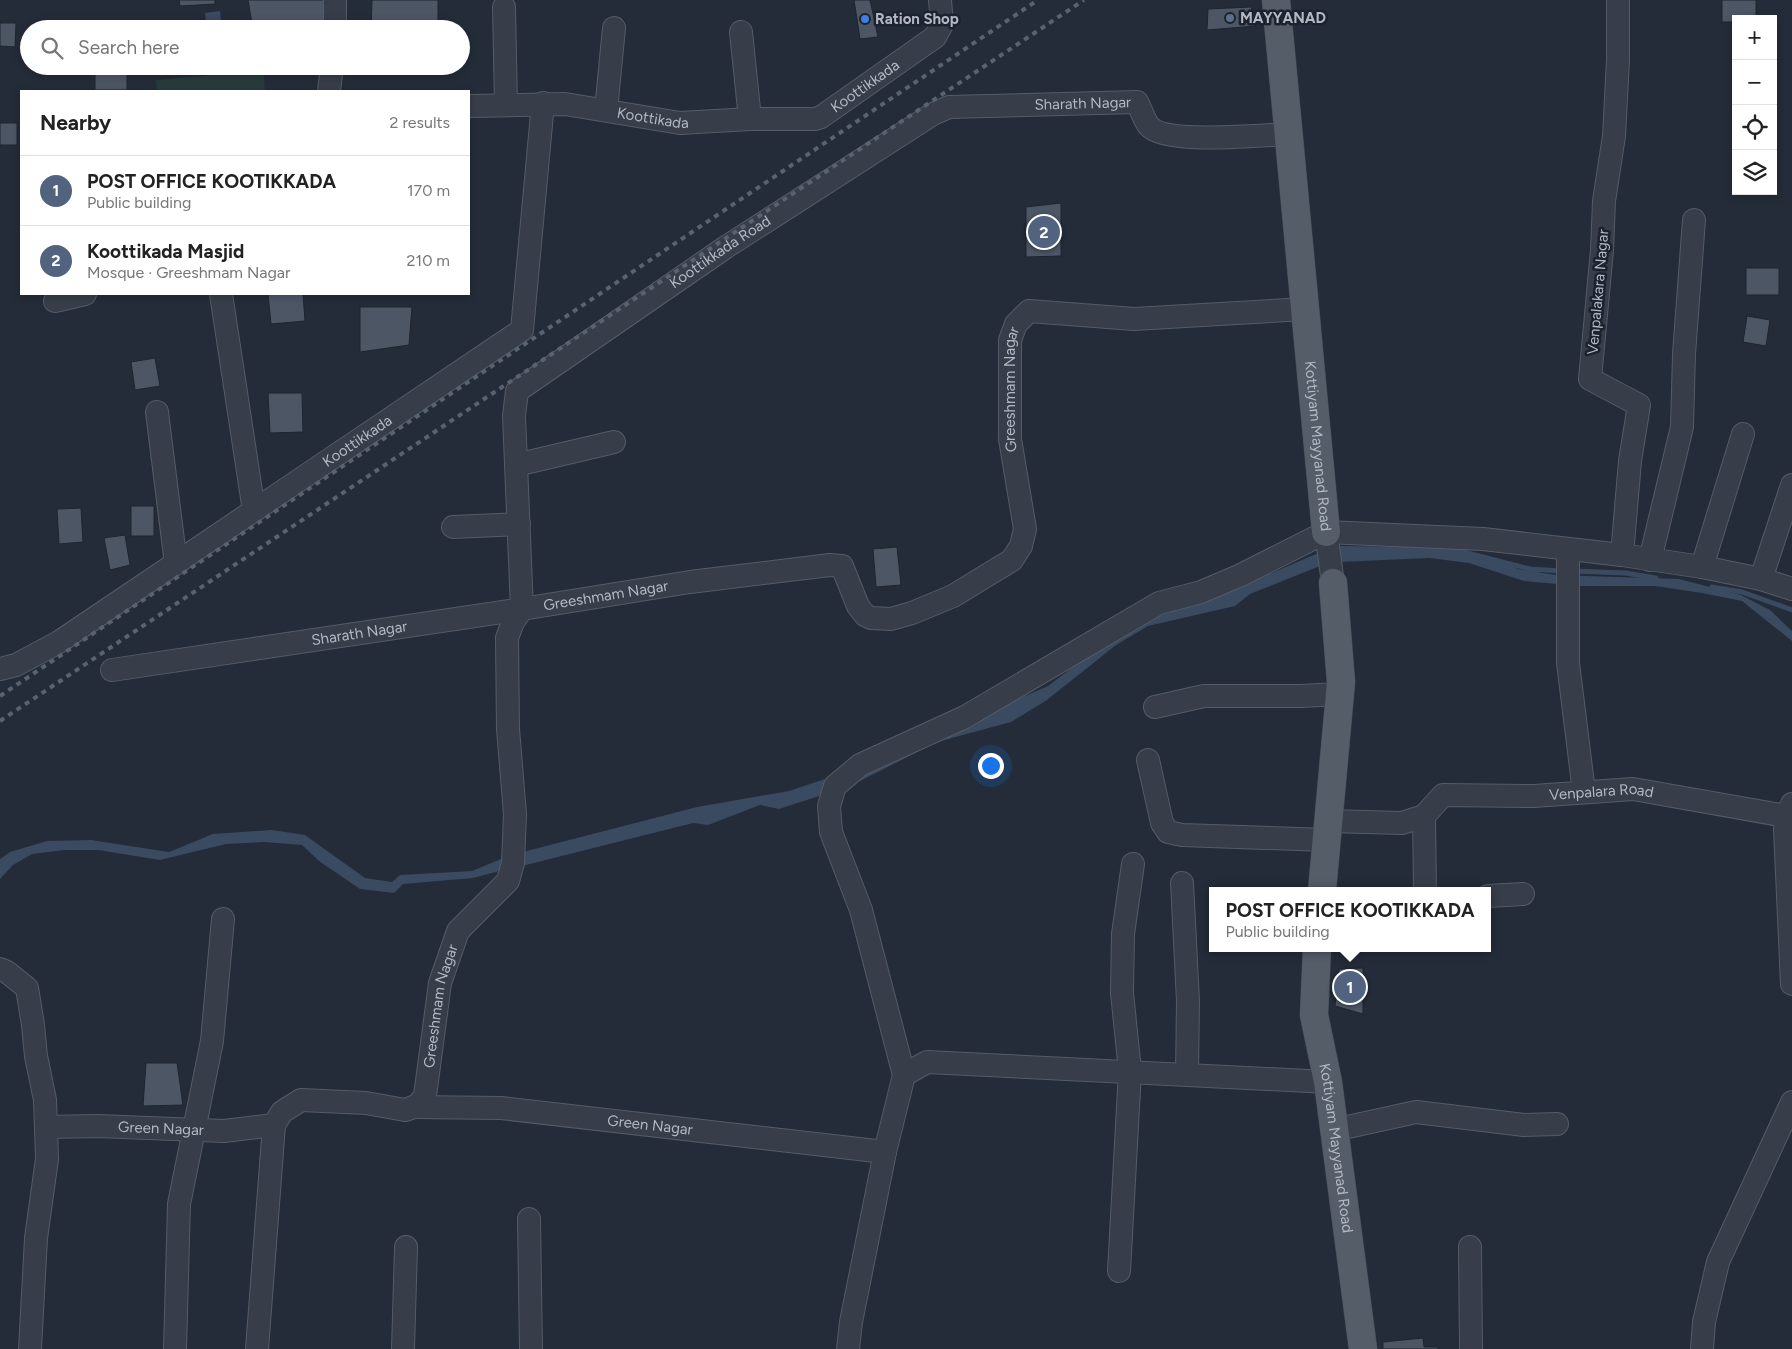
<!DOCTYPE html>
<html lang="en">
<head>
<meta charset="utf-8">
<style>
  :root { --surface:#fff; --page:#f2f2f2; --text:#222; --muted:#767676; --line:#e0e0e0; --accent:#51637f }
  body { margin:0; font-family:Figtree,sans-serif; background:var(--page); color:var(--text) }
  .controls { position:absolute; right:15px; top:15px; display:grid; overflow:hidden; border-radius:0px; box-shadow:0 2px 8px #0003 }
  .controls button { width:45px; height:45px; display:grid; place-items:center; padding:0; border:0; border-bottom:1px solid var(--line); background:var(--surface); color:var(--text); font:25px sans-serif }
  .you { position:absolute; left:990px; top:765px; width:18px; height:18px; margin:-12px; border:4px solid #fff; border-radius:50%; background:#1a73e8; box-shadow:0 0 0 8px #1a73e833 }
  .badge { display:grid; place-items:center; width:32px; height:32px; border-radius:50%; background:var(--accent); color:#fff; font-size:16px; font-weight:700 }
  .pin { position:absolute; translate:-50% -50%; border:2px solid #fff; box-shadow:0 1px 5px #0006 }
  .popup { position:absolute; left:1209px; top:887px; width:282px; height:65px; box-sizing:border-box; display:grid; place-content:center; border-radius:0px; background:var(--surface); filter:drop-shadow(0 1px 4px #0005); font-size:16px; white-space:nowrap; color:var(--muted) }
  .popup b { font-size:19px; color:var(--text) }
  .popup::after { content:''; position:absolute; left:50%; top:100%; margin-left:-10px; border:10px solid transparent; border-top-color:var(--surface) }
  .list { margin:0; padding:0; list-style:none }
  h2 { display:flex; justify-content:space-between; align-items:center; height:65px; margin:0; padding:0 20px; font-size:21px }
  h2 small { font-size:16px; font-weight:400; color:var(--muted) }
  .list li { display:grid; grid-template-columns:32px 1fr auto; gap:15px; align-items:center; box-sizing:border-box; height:70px; padding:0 20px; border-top:1px solid var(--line) }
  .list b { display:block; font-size:19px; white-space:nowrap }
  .list p { margin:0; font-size:16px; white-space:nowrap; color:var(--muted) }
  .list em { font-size:16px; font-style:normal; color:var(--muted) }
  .icon { flex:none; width:28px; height:28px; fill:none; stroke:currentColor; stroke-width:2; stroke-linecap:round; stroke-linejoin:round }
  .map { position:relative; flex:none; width:1792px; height:1349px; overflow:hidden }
  .search { position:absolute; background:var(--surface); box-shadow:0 2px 8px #0003; left:20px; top:20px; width:450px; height:55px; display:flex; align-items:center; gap:12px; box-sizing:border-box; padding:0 18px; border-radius:28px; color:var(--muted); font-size:19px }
  .panel { position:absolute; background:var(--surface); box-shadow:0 2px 8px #0003; left:20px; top:90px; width:450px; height:205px; border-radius:0px }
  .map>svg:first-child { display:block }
  .green { fill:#283b3c }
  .water { fill:#394a61 }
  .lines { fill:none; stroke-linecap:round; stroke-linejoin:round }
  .stream { stroke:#394a61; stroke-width:5 }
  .building { fill:#4c5664; stroke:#1e2530 }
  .minor-casing { stroke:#555c67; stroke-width:24 }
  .major-casing { stroke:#404752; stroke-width:29 }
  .minor { stroke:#373e49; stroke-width:22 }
  .major { stroke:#555d69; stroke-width:28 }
  .rail { stroke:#596270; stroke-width:4; stroke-dasharray:5 5; stroke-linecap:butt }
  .service-dot { fill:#5c6f8a; stroke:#1c232e; stroke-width:2 }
  .shop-dot { fill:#3f7fe0; stroke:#1c232e; stroke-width:2 }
  .labels { text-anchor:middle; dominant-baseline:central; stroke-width:5; stroke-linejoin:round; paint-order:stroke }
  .poi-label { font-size:15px; font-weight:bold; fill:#b2b9c5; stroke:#1c232e; text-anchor:start }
  .street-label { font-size:15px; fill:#b2b9c5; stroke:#1c232e }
</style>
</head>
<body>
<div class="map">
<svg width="1792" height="1349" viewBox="0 0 1792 1349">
  <rect width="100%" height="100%" fill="#232c38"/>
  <path class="green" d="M243,66H263L265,91H157L156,80L224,74Z"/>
  <path class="water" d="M220,11L221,22L227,24V29H200V24L206,23L205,13Z
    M1337,546L1447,547L1501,561L1518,569L1556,575L1679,579L1741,595L1770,610L1792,631V641L1742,601L1702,593L1655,586H1580L1524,581L1469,563L1429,558L1340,562Z
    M1323,551L1325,564L1250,594L1235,606L1148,626L1116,645L1047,700L1011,722L937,742L850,786L779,809L760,805L708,825L693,823L518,867L519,853L697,807L789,791L870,764L1048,686L1129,625L1220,595Z
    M272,830L305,835L365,878L392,882L400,875L472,871L508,856L507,869L473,878L403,884L394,893L360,889L319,861L302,845L264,842L226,844L160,860L98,850H65L32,854L13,865L0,879V859L10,852L47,841L91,840L169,852L213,834Z"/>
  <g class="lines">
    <path class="stream" d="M1448,548L1530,569L1562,571
      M1573,571L1625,573L1656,578
      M1712,587L1742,592L1792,610"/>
  </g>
  <path class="building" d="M179,0H215V4L180,6Z
    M248,0H330L328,29H253Z
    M372,0H438V29H371Z
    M854,0H870L878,37L860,39Z
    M1722,0H1756V19H1736V22H1722Z
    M1251,7L1256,26L1207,30L1208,9Z
    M0,23H16L15,47L0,46Z
    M95,72H127V90H95Z
    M0,123H17V145H0Z
    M1061,203V256L1026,257V207Z
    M1746,268H1779V295H1746Z
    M268,294H303L305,321L271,324Z
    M360,307H412L409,345L360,352Z
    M1747,316L1770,320L1766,346L1743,342Z
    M155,358L160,386L135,390L131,362Z
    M268,393H302L303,432L270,433Z
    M131,506H154V536H131Z
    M81,508L83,542L59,544L57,509Z
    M125,535L130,565L110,570L104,538Z
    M897,547L901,585L876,587L873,549Z
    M1363,968V1014L1335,1006L1339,969Z
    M146,1063H177L183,1105L143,1106Z
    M1423,1338L1424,1347H1438V1349H1383V1342Z"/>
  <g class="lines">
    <defs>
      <g id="minor">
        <path d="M335,0V29"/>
        <path d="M1618,0V60L1614,136L1604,201L1602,250L1590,379L1639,405L1630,461L1622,555"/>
        <path d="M504,7L506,105"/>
        <path d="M329,91L332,66"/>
        <path id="s1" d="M469,106L565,104L680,123L750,119L741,32"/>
        <path d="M606,110L614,28"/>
        <path id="s2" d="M750,119H815L821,117L935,37L942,24L940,0"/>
        <path d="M221,294L254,511"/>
        <path d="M55,301L85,294"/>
        <path d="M157,412L176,564"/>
        <path d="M516,465L614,442"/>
        <path d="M453,527L519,524"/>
        <path d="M1326,532L1333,583"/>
        <path d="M1568,549V663L1584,792"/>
        <path d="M1650,560L1682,427L1684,354L1694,220"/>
        <path d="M1702,567L1743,434"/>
        <path d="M1761,579L1792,485"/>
        <path id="s3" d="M0,669L16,665L59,642L522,330L543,103"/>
        <path id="s4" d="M112,670L522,609L514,416L517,391L726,247L933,114L949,107L1137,102C1141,109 1144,120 1149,126C1165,145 1263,135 1289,134"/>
        <path d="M1155,707L1204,696H1301L1339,694"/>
        <path d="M1148,760L1162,823L1168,832L1182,835L1326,840"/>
        <path d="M1792,804L1786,816L1785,829L1792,984"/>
        <path d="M1424,816L1425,891"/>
        <path id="s5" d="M1328,821L1402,823L1424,816L1443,795L1534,796L1633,789L1786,816"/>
        <path d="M1182,883L1188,1001L1187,1074"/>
        <path d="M1488,896L1523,894"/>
        <path d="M0,969L7,972L27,988L33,1025L36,1056L45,1100L47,1159L36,1238L30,1349"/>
        <path d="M904,1075L927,1062L1328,1082"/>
        <path id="s6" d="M413,1107L501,1108L885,1152"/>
        <path id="s7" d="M46,1127L98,1126L224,1131L274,1125"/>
        <path d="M1334,1130L1416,1112L1524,1125L1557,1124"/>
        <path d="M529,1219L531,1349"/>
        <path d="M1470,1247L1471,1349"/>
        <path d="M1119,1271L1130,1071L1122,993L1123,934L1133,864"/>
        <path d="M175,1349L179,1204L212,1041L223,919"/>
        <path id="s8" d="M257,1349L274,1125L282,1112L301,1100L366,1103L405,1110L417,1106L425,1096L440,983L458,931L508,881L513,863L515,814L508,729L507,638L513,622L522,609L690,582L830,565L842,566L858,606L865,615L871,618L891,619L912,613L953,596L1012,560L1021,546L1025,529L1010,439V340L1016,324L1029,311L1134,319L1306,309"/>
        <path d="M403,1349L406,1247"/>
        <path d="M848,1349L851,1322L885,1152L904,1075L861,910L831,832L829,806L835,786L860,765L965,717L1159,603L1201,592L1241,575L1326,532L1483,539L1622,555L1702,567L1761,579L1792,589"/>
        <path d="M1702,1349L1704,1322L1718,1262L1792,1102"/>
      </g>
      <g id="major">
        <path id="s9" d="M1276,0L1326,532"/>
        <path d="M1322,891L1341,682L1333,583"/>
        <path id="s10" d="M1317,948L1314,1015L1328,1082L1363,1349"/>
      </g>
    </defs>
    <use href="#minor" class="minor-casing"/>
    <use href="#major" class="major-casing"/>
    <use href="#minor" class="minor"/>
    <use href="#major" class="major"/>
    <path class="rail" d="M0,696L1038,0
      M0,721L1084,0"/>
  </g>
  <circle class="service-dot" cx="1230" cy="18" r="5"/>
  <circle class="shop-dot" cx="865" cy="19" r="5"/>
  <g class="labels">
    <g class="poi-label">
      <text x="1240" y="18">MAYYANAD</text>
      <text x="875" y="19">Ration Shop</text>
    </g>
    <g class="street-label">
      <text stroke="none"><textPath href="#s2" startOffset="125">Koottikkada</textPath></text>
      <text stroke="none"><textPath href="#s4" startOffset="1284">Sharath Nagar</textPath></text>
      <text stroke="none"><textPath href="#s1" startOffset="185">Koottikada</textPath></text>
      <text stroke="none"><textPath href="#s4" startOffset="879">Koottikkada Road</textPath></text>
      <text transform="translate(1598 292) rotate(-85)">Venpalakara Nagar</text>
      <text stroke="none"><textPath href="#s8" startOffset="1624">Greeshmam Nagar</textPath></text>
      <text stroke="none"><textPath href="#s3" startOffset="425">Koottikkada</textPath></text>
      <text stroke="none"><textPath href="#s9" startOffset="448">Kottiyam Mayyanad Road</textPath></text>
      <text stroke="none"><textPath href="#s8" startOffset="994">Greeshmam Nagar</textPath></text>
      <text stroke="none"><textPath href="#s4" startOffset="250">Sharath Nagar</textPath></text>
      <text stroke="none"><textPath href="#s5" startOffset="284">Venpalara Road</textPath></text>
      <text stroke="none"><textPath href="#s8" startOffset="484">Greeshmam Nagar</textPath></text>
      <text stroke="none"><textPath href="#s6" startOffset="238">Green Nagar</textPath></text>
      <text stroke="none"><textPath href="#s7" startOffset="115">Green Nagar</textPath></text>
      <text stroke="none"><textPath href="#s10" startOffset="202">Kottiyam Mayyanad Road</textPath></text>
    </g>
  </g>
</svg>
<div class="controls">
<button>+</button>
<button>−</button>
<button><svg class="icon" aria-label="locate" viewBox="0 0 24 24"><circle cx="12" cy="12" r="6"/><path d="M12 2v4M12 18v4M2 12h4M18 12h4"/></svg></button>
<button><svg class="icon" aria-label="layers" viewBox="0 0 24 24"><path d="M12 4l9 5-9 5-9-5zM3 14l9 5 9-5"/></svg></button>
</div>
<div class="you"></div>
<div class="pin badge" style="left:1350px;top:987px">1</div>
<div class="popup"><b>POST OFFICE KOOTIKKADA</b>Public building</div>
<div class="pin badge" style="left:1044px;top:232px">2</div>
<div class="search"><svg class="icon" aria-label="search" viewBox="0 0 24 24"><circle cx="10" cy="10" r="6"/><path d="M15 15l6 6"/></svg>Search here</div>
<section class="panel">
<h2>Nearby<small>2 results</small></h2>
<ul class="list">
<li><span class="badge">1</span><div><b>POST OFFICE KOOTIKKADA</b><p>Public building</p></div><em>170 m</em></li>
<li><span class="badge">2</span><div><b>Koottikada Masjid</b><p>Mosque · Greeshmam Nagar</p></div><em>210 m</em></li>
</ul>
</section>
</div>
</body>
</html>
